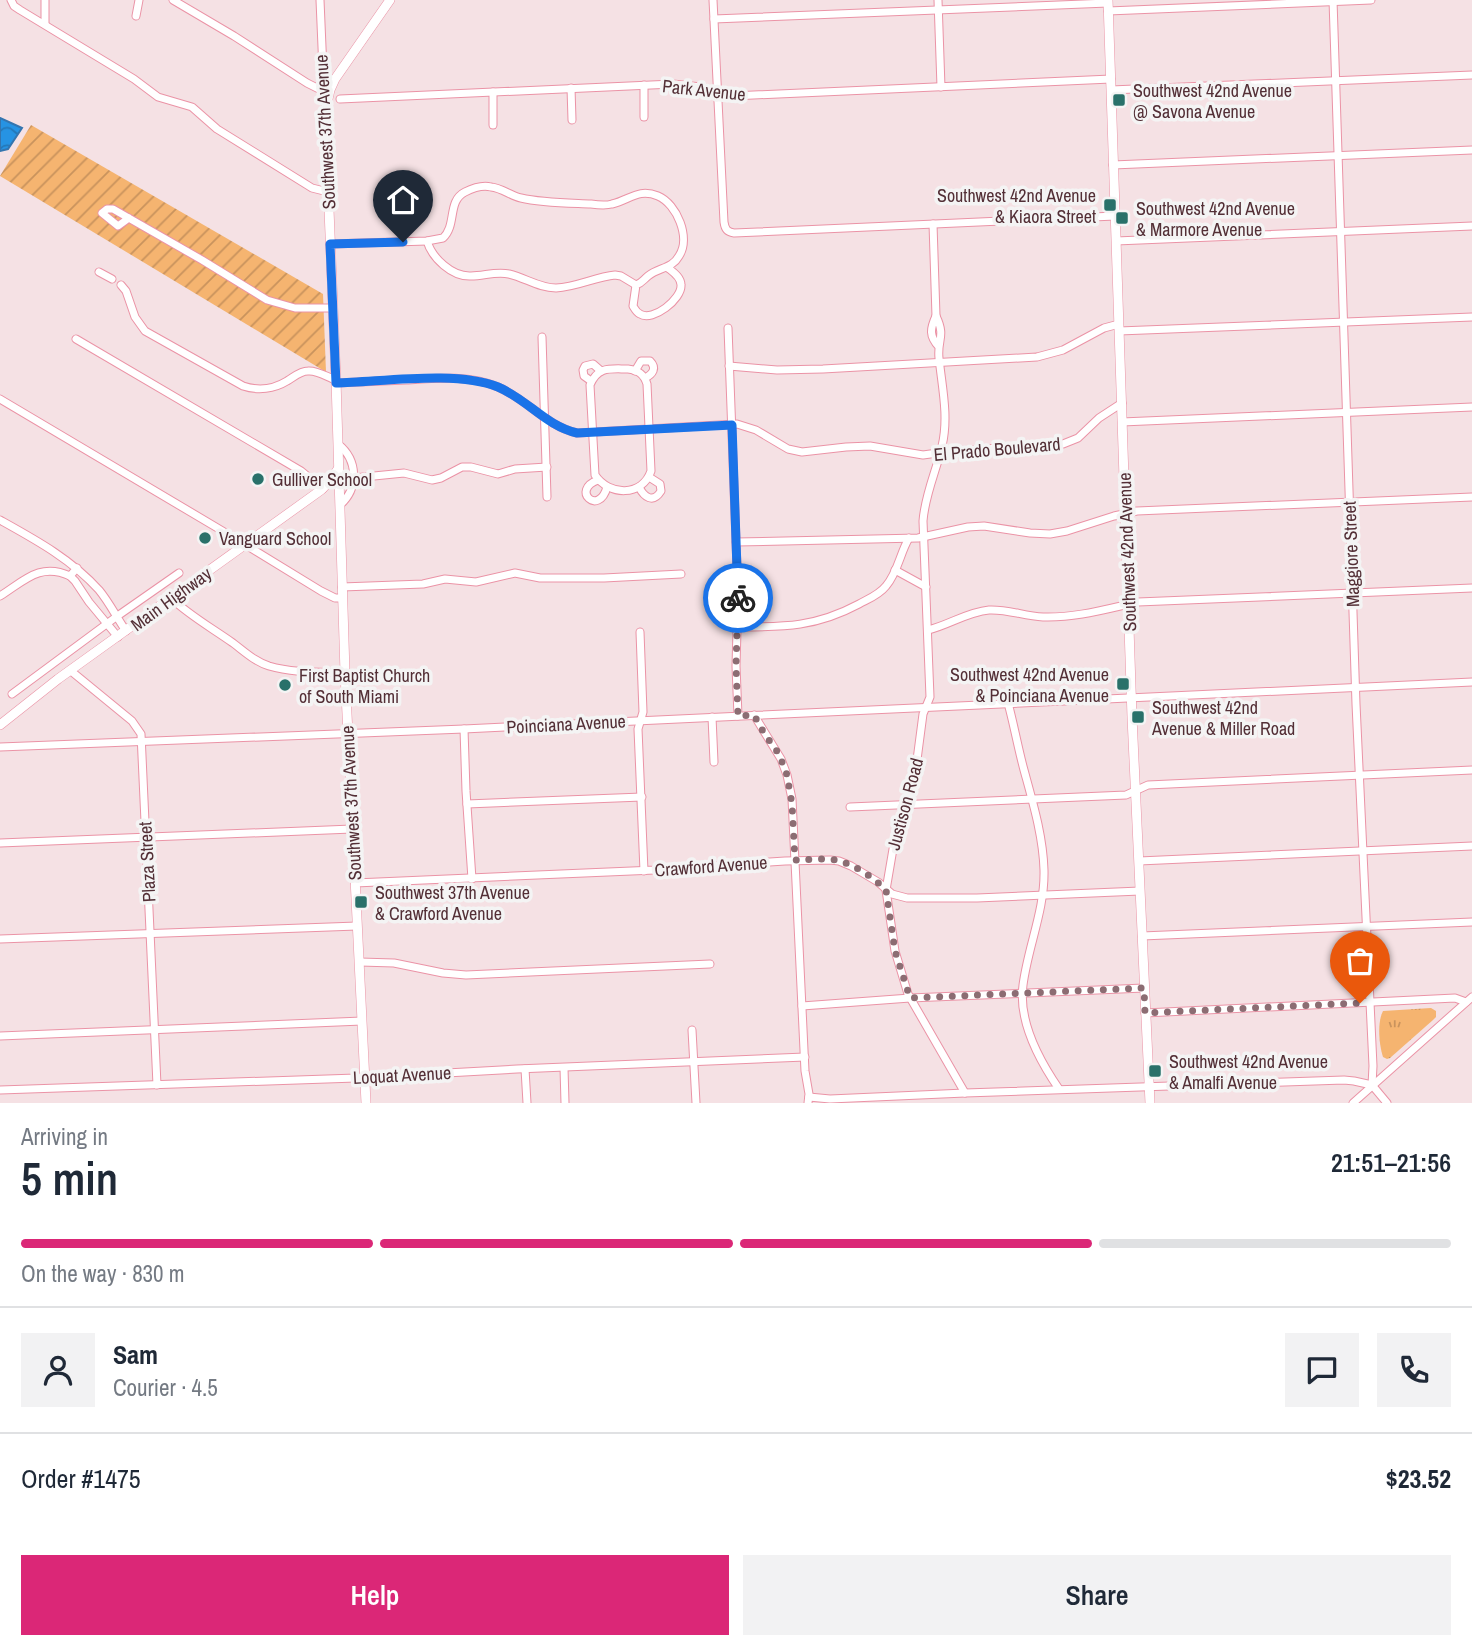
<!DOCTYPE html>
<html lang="en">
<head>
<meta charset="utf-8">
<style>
	:root { --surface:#fff; --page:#f2f2f3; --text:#1f2937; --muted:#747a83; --line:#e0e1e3; --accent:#db2777 }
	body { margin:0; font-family:"Archivo Narrow",sans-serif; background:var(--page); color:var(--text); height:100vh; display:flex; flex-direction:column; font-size:26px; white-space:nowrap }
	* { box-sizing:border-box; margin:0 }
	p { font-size:23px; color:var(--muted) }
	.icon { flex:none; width:38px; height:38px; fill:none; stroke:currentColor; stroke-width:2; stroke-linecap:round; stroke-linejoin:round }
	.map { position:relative; height:1103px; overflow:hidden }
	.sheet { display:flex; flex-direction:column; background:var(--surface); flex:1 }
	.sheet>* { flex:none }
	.pin { position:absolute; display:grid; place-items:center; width:60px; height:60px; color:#fff; margin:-72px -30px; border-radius:50% 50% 50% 0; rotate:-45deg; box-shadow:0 0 7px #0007 }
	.pin .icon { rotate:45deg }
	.courier { position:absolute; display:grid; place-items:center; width:70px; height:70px; margin:-35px; border:5px solid #1a73e8; border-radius:50%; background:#fff; color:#222; box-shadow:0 2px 9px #0007 }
	.headline em { font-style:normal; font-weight:600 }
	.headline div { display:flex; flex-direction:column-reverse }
	.headline { display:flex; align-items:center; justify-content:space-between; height:119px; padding:0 21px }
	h1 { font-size:46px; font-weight:600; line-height:52px }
	.bar { display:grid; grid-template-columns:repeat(4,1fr); gap:10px 7px; align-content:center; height:84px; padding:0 21px }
	.bar i { height:9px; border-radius:5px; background:var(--line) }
	.bar .current { background:var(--accent) }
	.bar p { grid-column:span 4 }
	.line { display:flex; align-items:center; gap:18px; padding:0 21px; border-top:2px solid var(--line) }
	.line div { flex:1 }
	.round { display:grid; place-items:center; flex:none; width:74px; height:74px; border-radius:0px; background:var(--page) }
	.primary-button { display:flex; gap:14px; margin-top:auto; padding:14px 21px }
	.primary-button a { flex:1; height:80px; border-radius:0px; background:var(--accent); color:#fff; font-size:28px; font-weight:600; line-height:80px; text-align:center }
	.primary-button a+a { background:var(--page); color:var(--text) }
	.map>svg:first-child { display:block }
</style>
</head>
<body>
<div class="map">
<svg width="1472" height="1103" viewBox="0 0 1472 1103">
	<defs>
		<pattern id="park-tufts" width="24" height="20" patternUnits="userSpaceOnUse" patternTransform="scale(1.75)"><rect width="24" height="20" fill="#f5b470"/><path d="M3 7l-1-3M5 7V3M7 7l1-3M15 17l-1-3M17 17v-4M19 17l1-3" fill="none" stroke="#c9935d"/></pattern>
		<pattern id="garden-furrows" width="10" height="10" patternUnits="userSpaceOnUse" patternTransform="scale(1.75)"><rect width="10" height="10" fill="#f5b470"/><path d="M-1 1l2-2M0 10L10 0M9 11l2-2" fill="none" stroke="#c9935d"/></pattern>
		<pattern id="water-waves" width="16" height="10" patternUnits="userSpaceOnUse" patternTransform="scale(1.75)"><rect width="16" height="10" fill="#2693e3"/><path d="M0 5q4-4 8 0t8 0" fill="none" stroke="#2378b9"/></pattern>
	</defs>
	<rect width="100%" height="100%" fill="#f5e1e4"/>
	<!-- park -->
	<path fill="url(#park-tufts)" d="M1431,1008L1436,1011V1017L1433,1020L1390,1058L1387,1059L1383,1057C1379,1045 1377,1022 1383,1011Z"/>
	<!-- garden -->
	<polygon fill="url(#garden-furrows)" points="31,125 323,294 326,372 0,176"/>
	<!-- water -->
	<polygon fill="url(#water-waves)" stroke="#3475af" stroke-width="2" points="0,118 22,128 8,149 0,151"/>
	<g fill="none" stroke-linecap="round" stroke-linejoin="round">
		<defs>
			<g id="minor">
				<polyline points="11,0 14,6 20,10 134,79 158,97 192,107 217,129 312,188 328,192"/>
				<polyline points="173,0 234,36 307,83 323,91"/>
				<polyline points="320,0 324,94"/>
				<path d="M713,0L724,222C725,229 727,232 734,233L1115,216"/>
				<polyline points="938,0 941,87"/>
				<polyline points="1333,0 1356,704 1373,1066 1372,1085 1387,1103"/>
				<polyline points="1108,11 1371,0"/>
				<polyline points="136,16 139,0"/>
				<polyline points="714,19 1108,3"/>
				<polyline points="45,24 45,0"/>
				<polyline points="644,85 644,117"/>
				<polyline points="571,88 572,120"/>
				<polyline points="1111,90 1472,75"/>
				<polyline points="493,92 493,125"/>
				<polyline points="340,99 673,84 701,87 733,96 1111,79"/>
				<polyline points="1113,165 1472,150"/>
				<polyline points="129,218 118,226 102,213 107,209 113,209 202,260 267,300 295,308 333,308"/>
				<polyline points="933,224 936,316"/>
				<path d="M427,241C432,258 452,277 471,276C484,276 496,271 509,274C526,278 539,288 556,288C577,287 595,277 615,275L621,276L636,285"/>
				<polyline points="1116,241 1472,226"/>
				<path d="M330,244L427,241L443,238C457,225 447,201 465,192C473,188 483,185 491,187C502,188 511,196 521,198C542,203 569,203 591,204C598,205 605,206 612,204C630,200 638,188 658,196C677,204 691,238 679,256C672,269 659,267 648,276C643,280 642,283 636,285L633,306C635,309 636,312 640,314C653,322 682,299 681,285C681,277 673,272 668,268"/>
				<polyline points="99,272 112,279"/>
				<path d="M121,285L126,291L135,317L145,331L243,386C258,391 274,389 287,381C294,377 300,371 308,371C317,370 327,377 336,380"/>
				<polyline points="728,328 738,594 736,666 738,716"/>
				<polyline points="1119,331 1472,317"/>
				<polyline points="542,337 547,497"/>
				<polyline points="76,339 301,471 323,489"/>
				<path d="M939,347C929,336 930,329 936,316C946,337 937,339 939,358C942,387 949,417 942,446C936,472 925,494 923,521L930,697L923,714L915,775L893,849L886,890L895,951L908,994L965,1093"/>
				<polyline points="729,366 777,370 823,369 1037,357 1063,350 1104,328 1119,324"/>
				<path d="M628,369C638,370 644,374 647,384L651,471C642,497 609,496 595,475L590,385C598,366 610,369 628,369Z"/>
				<path d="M635,371L641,361H650C657,368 653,374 645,378"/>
				<polyline points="591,381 584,376 583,370 585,366 593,364 601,371"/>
				<path d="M336,383C359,382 383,381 406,380C437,378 469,375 498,387C527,399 546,426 577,433L737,424L756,430L788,449L802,452L846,447L870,446L923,455L952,451L1063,444L1078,438L1099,418L1122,403"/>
				<polyline points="0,399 236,539 321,591 335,598 342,598"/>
				<polyline points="1122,422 1472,407"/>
				<path d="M338,444C358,460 359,488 340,505"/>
				<polyline points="354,478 404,473 432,480 441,478 462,467 471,467 498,474 515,469 547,467"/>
				<path d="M598,480C570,490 599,517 607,487"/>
				<path d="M639,487C644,497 653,504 661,491L660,484L649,477"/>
				<path d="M0,520C36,540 71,559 99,590C109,602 117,618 126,631"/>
				<polyline points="736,542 918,538 968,527 984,526 1030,533 1050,534 1067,531 1114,516 1137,511 1472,497"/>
				<polyline points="895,570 926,587"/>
				<polyline points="70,576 75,581 89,602 118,637"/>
				<polyline points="342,587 423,584 445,579 476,582 515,573 540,578 604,578 681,574"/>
				<path d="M0,596C24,581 40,562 70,576L77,568"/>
				<path d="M171,598C190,616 212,628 233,643C245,652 254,661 269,666C293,673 320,672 345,673"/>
				<path d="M738,627C785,627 816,627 859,604C868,599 879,595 886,586C898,572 900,553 909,538"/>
				<path d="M928,630C949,625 967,612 989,610C1007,609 1024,616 1043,617C1076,618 1106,609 1138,602L1472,588"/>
				<polyline points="640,632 643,712 638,729 644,871"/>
				<polyline points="71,671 132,721 141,734 157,1085"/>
				<polyline points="12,694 116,617 179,573"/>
				<path d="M1008,703C1014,725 1018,748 1024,770C1033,803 1043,836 1044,870C1045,910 1028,946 1023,985C1018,1022 1039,1060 1059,1089"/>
				<polyline points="754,715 781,759 787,775 792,799 805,1071 809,1094 808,1103"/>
				<polyline points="712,717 714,762"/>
				<polyline points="464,729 466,791 472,879"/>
				<polyline points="0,747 464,729 1472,682"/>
				<polyline points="467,804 642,797"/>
				<polyline points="850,807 1126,795 1148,785 1472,770"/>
				<polyline points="0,843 352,829"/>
				<polyline points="1139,861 1472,846"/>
				<polyline points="355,883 655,870 785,861 830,860 839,861 851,866 878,882 892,894 907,898 977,898 1140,891"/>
				<polyline points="1142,936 1472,922"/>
				<polyline points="0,939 357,926"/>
				<polyline points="360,962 394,963 443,973 466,975 710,964"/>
				<polyline points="802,1006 910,998 1144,988"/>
				<polyline points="1145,1013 1455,998 1466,1002"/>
				<polyline points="692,1030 696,1103"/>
				<polyline points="0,1036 362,1021"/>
				<polyline points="564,1068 565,1103"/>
				<polyline points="525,1069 527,1103"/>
				<polyline points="0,1090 356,1078 517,1069 805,1057"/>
				<polyline points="809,1097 830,1099 965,1093 1344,1080 1354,1081 1372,1085"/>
				<polyline points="1353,1103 1472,997"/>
			</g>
			<g id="major">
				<polyline points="1108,0 1132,717 1150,1103"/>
				<polyline points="0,725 58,679 321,490 329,482 338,469"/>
				<polyline points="366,1103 345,673 336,380 325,112 330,90 335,79 390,0"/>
			</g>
		</defs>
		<!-- minor casing -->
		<use href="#minor" stroke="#eb93a6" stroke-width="9"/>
		<!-- major casing -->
		<use href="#major" stroke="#eb93a6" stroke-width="10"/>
		<!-- minor -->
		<use href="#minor" stroke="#fff" stroke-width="7"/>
		<!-- major -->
		<use href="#major" stroke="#fff" stroke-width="9"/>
	</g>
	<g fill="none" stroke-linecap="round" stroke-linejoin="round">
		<!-- done -->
		<path stroke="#8c6d73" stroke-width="7" stroke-dasharray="0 12.6" d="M738,598L736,666L738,716L754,715L764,733L779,754L787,775L792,804L795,860C808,860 823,858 836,860C854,864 873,877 886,890L895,951L910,998L1144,988L1145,1013L1360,1003"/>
		<!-- route -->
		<path stroke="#1a73e8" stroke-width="9" d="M403,242L330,244L336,383C382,382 456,370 498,387C527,399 546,426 577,433L732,425L738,598"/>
	</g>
	<!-- markers -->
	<g fill="#29716a" stroke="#f4f4f4" stroke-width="2.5">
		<rect x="1112" y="93" width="14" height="14" rx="3.5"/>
		<rect x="1103" y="198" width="14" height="14" rx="3.5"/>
		<rect x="1115" y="211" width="14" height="14" rx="3.5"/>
		<circle cx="258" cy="479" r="7"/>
		<circle cx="205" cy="538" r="7"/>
		<rect x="1116" y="677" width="14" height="14" rx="3.5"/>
		<circle cx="285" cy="685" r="7"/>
		<rect x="1131" y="710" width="14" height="14" rx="3.5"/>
		<rect x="354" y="895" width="14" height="14" rx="3.5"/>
		<rect x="1148" y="1064" width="14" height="14" rx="3.5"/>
	</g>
	<g text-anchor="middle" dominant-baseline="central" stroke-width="7" stroke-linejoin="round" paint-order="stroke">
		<!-- street labels -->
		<g font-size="18" fill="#532f36" stroke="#f4f4f4">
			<text transform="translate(704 90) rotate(6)">Park Avenue</text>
			<text transform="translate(325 132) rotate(-93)">Southwest 37th Avenue</text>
			<text transform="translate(997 449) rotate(-5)">El Prado Boulevard</text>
			<text transform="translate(1127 552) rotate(-92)">Southwest 42nd Avenue</text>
			<text transform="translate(1351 554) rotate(-92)">Maggiore Street</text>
			<text transform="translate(171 599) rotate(-36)">Main Highway</text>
			<text transform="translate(566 724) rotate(-3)">Poinciana Avenue</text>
			<text transform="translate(351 803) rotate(-93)">Southwest 37th Avenue</text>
			<text transform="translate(905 804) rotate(-75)">Justison Road</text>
			<text transform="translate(147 862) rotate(-93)">Plaza Street</text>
			<text transform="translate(711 866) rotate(-4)">Crawford Avenue</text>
			<text transform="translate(402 1075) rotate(-3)">Loquat Avenue</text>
		</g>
		<!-- poi labels -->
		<g font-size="18" fill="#532f36" stroke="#f4f4f4" text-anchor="start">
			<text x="1133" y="90">Southwest 42nd Avenue<tspan x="1133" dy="21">@ Savona Avenue</tspan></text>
			<text x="1096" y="195" text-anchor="end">Southwest 42nd Avenue<tspan x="1096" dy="21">&amp; Kiaora Street</tspan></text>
			<text x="1136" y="208">Southwest 42nd Avenue<tspan x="1136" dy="21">&amp; Marmore Avenue</tspan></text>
			<text x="272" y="479">Gulliver School</text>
			<text x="219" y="538">Vanguard School</text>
			<text x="1109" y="674" text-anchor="end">Southwest 42nd Avenue<tspan x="1109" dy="21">&amp; Poinciana Avenue</tspan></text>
			<text x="299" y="675">First Baptist Church<tspan x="299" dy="21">of South Miami</tspan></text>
			<text x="1152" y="707">Southwest 42nd<tspan x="1152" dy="21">Avenue &amp; Miller Road</tspan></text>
			<text x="375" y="892">Southwest 37th Avenue<tspan x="375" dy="21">&amp; Crawford Avenue</tspan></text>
			<text x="1169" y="1061">Southwest 42nd Avenue<tspan x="1169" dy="21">&amp; Amalfi Avenue</tspan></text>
		</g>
	</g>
</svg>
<div class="pin" style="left:1360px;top:1003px;background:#ea580c"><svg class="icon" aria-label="bag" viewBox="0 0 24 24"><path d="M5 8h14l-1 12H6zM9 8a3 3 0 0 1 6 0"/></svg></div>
<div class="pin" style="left:403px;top:242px;background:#1f2937"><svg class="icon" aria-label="home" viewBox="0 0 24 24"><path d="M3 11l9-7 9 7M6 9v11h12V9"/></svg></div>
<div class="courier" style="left:738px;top:598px"><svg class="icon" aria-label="bike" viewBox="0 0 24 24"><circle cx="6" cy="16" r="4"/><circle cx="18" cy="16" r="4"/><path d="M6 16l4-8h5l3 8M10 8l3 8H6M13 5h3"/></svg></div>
</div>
<section class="sheet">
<div class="headline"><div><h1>5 min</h1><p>Arriving in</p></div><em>21:51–21:56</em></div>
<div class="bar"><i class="current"></i><i class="current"></i><i class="current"></i><i></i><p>On the way · 830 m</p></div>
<div class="line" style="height:126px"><a class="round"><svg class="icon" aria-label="person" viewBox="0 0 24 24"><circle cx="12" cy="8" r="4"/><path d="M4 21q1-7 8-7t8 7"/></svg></a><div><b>Sam</b><p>Courier · 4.5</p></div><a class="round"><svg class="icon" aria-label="chat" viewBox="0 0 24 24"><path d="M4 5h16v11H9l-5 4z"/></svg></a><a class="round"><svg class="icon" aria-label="phone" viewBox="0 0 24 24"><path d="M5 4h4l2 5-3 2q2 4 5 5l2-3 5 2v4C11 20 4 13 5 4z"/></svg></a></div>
<div class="line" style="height:91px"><div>Order #1475</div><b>$23.52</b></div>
<div class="primary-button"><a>Help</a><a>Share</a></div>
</section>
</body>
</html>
